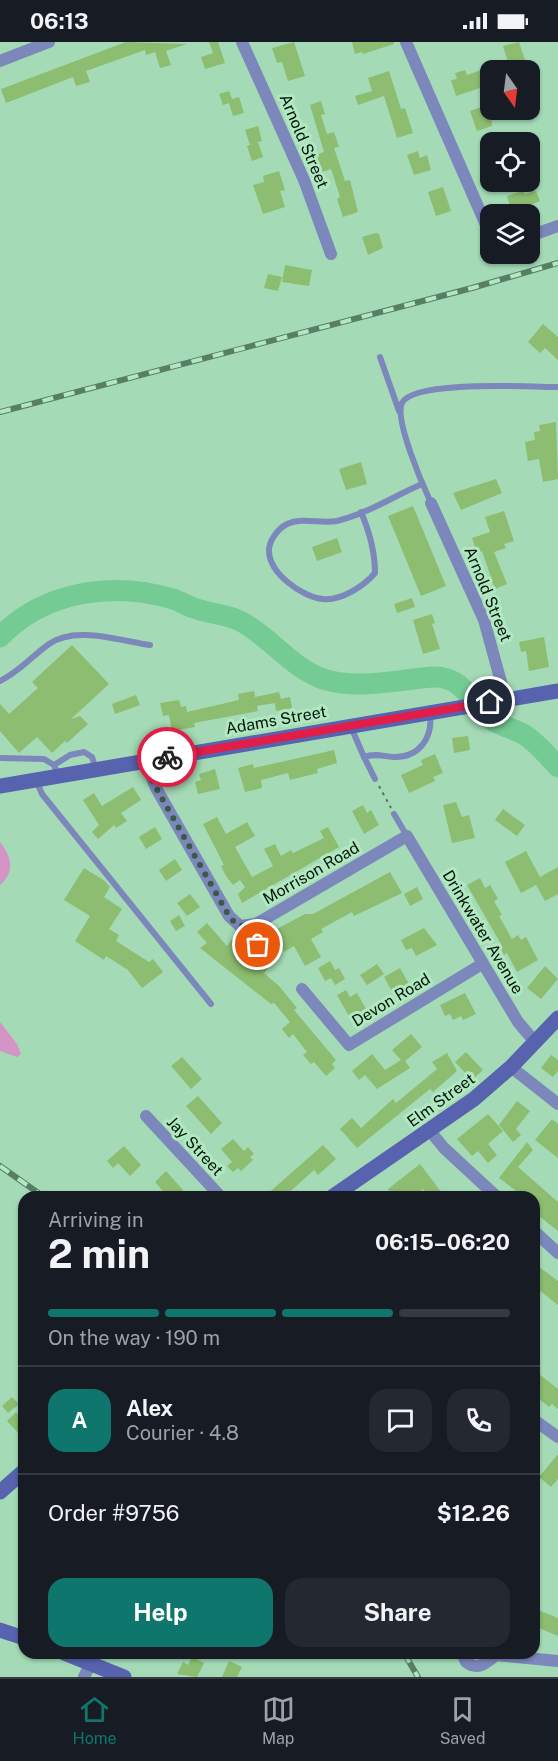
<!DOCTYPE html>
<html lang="en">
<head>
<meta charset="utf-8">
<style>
	:root { --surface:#171b24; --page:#242831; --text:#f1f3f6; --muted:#9ea1a6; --line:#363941; --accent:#0f766e }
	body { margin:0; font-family:"Public Sans",sans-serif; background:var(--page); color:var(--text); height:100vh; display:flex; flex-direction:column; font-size:22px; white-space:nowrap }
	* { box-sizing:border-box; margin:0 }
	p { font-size:20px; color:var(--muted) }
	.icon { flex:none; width:33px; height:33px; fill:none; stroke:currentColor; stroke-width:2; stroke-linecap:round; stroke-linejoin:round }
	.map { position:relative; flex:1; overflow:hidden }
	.sheet { position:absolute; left:18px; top:1149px; width:522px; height:468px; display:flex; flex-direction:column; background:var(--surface); border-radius:18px; box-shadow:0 2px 4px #0004 }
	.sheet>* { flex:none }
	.needle { width:39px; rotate:166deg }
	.fabs { position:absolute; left:480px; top:18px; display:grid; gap:12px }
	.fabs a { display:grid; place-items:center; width:60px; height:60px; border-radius:12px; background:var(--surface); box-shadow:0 2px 4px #0004; font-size:30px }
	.pin { position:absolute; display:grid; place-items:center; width:51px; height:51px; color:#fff; margin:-26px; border:3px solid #fff; border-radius:50%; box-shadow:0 2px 6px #0007 }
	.courier { position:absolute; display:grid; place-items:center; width:60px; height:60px; margin:-30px; border:4px solid #e11d48; border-radius:50%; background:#fff; color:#222; box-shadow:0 2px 8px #0007 }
	.head em { font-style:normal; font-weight:700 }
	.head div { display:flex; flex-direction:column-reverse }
	.head { display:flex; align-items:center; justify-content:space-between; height:102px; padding:0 30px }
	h1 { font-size:39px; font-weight:700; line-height:45px }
	.bar { display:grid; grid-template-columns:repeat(4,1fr); gap:9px 6px; align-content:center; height:72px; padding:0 30px }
	.bar i { height:8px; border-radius:4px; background:var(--line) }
	.bar .active { background:var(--accent) }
	.bar p { grid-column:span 4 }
	.line { display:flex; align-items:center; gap:15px; padding:0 30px; border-top:2px solid var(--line) }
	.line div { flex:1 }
	.round { display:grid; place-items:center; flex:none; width:63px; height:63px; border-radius:18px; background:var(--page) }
	.cta { display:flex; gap:12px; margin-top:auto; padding:12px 30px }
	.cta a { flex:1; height:69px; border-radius:18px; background:var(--accent); color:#fff; font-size:24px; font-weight:700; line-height:69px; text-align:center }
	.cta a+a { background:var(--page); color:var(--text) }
	.status { display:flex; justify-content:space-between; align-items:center; height:42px; padding:0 30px; background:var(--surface); direction:ltr }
	.status svg { height:16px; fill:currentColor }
	.dock { display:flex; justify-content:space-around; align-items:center; height:84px; border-top:2px solid var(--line); background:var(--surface); font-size:16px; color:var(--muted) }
	.dock a { display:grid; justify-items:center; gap:3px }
	.dock .active { color:var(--accent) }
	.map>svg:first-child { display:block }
</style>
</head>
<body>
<div class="status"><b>06:13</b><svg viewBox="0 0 49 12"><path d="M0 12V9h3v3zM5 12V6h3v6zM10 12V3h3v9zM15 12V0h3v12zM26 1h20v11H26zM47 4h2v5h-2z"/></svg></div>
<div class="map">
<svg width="558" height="1635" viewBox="0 0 558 1635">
	<rect width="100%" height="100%" fill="#a4dbb6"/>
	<!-- green -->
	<g fill="#d494c6">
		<path d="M0,800C12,815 15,830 0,843Z"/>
		<polygon points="0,980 17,1002 21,1012 17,1015 0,1009"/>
	</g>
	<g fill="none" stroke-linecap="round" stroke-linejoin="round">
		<!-- river -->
		<path stroke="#74cb93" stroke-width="21" d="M0,595C44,549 113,539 173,557C180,559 187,564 194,566C209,572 228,572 242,580C271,596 292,626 323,637C358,648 396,638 432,635C463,633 472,662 492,678C502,685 515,687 525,693C537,701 548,714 558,725"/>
	</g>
	<!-- building -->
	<g fill="#8cbd70">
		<polygon points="126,0 187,2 166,9 171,23 160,26 155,10 146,13 145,8 86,29 90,40 76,44 73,35 6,61 1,47"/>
		<polygon points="209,0 218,0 225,21 205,27 201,15 213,11"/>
		<polygon points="294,0 305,34 288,39 282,20 277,21 272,6"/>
		<polygon points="352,0 394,0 394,2 363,12 362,10 355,12"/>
		<polygon points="519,0 525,18 509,23 503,4"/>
		<polygon points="465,28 467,33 481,28 486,44 456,54 451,38 457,37 455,31"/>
		<polygon points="389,29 401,67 405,66 413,91 397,96 384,54 358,63 355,54 372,49 368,36"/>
		<polygon points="229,49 232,57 239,55 244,71 233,74 229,61 223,63 219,52"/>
		<polygon points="321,59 325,72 321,73 327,92 334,90 339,105 334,106 345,139 350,138 358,170 343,175 337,157 340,155 331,127 322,130 316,113 324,110 310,63"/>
		<polygon points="490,62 492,84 477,89 470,69"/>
		<polygon points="258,84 262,99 250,103 245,88"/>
		<polygon points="258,100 263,115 252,119 247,104"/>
		<polygon points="418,109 420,116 427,113 431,128 414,133 407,113"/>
		<polygon points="279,129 285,148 280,149 285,165 263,172 253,143 264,140 263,134"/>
		<polygon points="443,145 451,169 436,174 428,150"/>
		<polygon points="523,149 525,152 536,149 540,159 512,171 507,154"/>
		<polygon points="376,191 379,192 383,206 368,213 362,195"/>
		<polygon points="285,223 312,228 309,244 282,240"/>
		<polygon points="268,232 282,235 278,249 264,246"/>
		<polygon points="543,282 558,295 558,318 545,306 540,311 528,300"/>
		<polygon points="556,380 558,437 543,440 539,417 528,419 525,400 535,398 534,390 540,389 539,383"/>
		<polygon points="361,420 367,442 346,448 339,427"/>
		<polygon points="496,437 502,451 461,468 453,451"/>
		<polygon points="413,464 446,544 421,554 388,474"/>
		<polygon points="504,469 514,499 504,502 506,506 494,510 507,542 495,547 482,509 477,511 472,496 490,490 485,475"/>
		<polygon points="337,496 342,510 317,519 312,505"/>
		<polygon points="412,556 415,565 397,571 394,562"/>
		<polygon points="432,572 435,581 432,582 440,607 423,612 413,578"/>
		<polygon points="544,595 549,625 529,629 526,609 521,610 519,600"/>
		<polygon points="72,603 109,642 71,677 80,674 88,682 67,701 65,699 52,711 37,695 19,711 0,689 0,662 9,672 38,646 32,640"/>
		<polygon points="254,649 255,655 279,650 281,657 290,655 292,666 276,669 275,661 257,664 258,669 194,681 195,685 172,689 169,673 163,674 160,661 179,658 181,665 186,664 187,670 239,658 238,652"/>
		<polygon points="136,653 140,663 115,672 112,662"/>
		<polygon points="468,694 470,708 454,711 452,696"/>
		<polygon points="334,708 337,721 317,727 318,731 290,738 288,731 261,738 262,746 245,750 238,726 253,722 254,726"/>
		<polygon points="435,712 443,731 433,735 435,739 409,751 401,733 423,723 421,718"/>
		<polygon points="215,727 220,747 198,752 195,740 201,738 199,732"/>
		<polygon points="133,745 141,758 121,771 127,779 116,786 114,783 98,797 92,790 99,783 83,758 94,751 102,764"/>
		<polygon points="456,760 462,775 469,773 475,796 452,801 443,763"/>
		<polygon points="363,763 367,771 371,768 379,783 364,792 352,769"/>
		<polygon points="503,767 525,783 517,794 495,778"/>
		<polygon points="217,775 226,792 247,780 255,794 235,805 252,835 273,824 264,807 275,802 281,814 291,808 293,811 324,796 320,789 328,785 339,805 242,861 238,852 245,845 240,838 233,843 226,834 221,824 224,823 203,782"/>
		<polygon points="155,785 162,797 146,807 139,795"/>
		<polygon points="526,809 540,835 558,825 558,852 545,859 536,843 521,851 505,820"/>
		<polygon points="175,817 182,828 166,839 159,828"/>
		<polygon points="84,826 105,839 110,845 104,855 122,867 109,887 119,893 116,899 149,920 153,917 163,930 142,946 128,928 106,914 104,918 75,899 90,874 64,858"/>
		<polygon points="390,830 402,851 354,874 352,870 321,887 323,890 311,897 321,915 305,924 294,904 284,910 273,889 305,872 313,872"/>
		<polygon points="480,836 485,846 490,843 498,857 494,859 502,873 499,874 512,897 518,893 521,898 526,895 538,918 517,930 507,911 504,913 499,904 501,902 467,843"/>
		<polygon points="417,845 423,857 410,864 404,852"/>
		<polygon points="190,852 200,865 187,874 177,861"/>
		<polygon points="179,873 185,884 176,889 170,879"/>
		<polygon points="207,881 227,904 232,897 268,926 264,931 279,944 297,966 294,968 336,1018 332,1022 335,1026 326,1034 314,1020 311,1022 303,1013 307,1010 293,992 289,996 282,987 290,980 274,961 271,962 200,906 207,901 197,890"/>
		<polygon points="424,886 437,903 416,914 412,906 406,908 401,898"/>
		<polygon points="330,919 335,928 339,926 345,937 335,943 331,936 325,939 318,926"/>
		<polygon points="377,922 384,932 367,943 360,933"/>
		<polygon points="545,924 558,937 541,957 527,946"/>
		<polygon points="400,926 409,942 393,951 384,935"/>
		<polygon points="346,948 350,955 357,951 366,967 350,976 337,953"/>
		<polygon points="465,951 476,972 463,978 461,974 453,978 450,972 445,974 440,963"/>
		<polygon points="411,992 422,1005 405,1019 410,1026 377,1047 365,1033 359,1038 352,1029 372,1012 385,1028 401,1018 392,1008"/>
		<polygon points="466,1010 483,1028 472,1038 455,1020"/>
		<polygon points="447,1011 457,1029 433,1050 430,1047 357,1106 340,1087 352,1076 361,1086 393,1057 396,1061 437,1027 432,1020"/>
		<polygon points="551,1013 558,1018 558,1029 553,1035 541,1026"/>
		<polygon points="182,1015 202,1037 191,1047 171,1024"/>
		<polygon points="198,1054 222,1081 211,1092 186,1064"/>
		<polygon points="517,1059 530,1069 516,1087 521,1093 513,1100 499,1083"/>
		<polygon points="488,1072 503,1089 488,1102 497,1113 488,1121 478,1109 472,1114 457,1097"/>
		<polygon points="552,1077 558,1082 558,1116 535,1098"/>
		<polygon points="233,1097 244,1109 248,1105 254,1112 250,1115 253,1118 241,1129 238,1126 233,1130 227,1124 232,1120 221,1107"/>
		<polygon points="527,1100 533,1108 518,1125 558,1160 558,1189 534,1170 534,1155 524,1155 499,1136"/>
		<polygon points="323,1103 336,1117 318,1133 314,1128 284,1155 264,1155"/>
		<polygon points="124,1104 141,1123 130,1134 118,1121 113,1126 107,1119"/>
		<polygon points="420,1122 445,1155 430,1155 423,1147 412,1155 394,1155 388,1147"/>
		<polygon points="166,1129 183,1148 175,1155 168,1155 155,1140"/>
		<polygon points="534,1221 558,1239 558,1263 534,1244"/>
		<polygon points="534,1328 558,1347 558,1367 552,1362 549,1365 534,1353"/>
		<polygon points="12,1355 19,1362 8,1371 2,1364"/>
		<polygon points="16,1370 24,1379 24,1397 7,1379"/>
		<polygon points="558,1412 558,1437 551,1445 539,1435"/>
		<polygon points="538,1568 558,1576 558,1594 534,1584"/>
		<polygon points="192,1615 204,1621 197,1635 177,1632 183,1620 188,1623"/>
		<polygon points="229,1619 242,1625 237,1635 222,1635"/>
	</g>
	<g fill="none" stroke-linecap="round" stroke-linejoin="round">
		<!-- path -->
		<polyline stroke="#53785f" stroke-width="2" stroke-dasharray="3 4.5" stroke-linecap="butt" points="379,744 391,766"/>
		<!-- lane -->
		<g stroke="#7c87bb" stroke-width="6">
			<polyline points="380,315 399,369"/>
			<path d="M431,461C423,444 394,377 402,361C413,338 532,345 558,345"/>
			<path d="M361,470C370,491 375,509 375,531C364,544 341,559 323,557C302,555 268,531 269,507C270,497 279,486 287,482C303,475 320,482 337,479C367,472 394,454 422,442"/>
			<path d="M0,639C19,630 32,614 49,602C75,583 121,599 150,603"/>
			<polyline points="351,685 364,715"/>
			<polyline points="0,716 44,717 54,723 58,733"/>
			<polyline points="54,723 70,713 84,710 92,715 96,727"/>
			<path d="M375,737L364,715C374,711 383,714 393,715C420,716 433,695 430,671"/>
			<polyline points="36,738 42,752 211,962"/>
			<polyline points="394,772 407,794"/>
			<polyline points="245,885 270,921"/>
		</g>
		<!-- street -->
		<g stroke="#7c87bb" stroke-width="12">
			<polyline points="242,0 304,138 331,212"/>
			<polyline points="406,0 490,192"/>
			<polyline points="0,19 49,0"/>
			<polyline points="530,194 558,184"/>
			<polyline points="431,461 484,578 506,658"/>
			<polyline points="145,719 156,746 229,874 240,884 256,882 407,794 518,980 535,1000"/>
			<polyline points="302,947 349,1003 482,922"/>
			<polyline points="511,1025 558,1062"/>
			<polyline points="146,1074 221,1155"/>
			<polyline points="430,1089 444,1106 497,1155"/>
			<polyline points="534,1189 558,1211"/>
			<polyline points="534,1378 558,1395"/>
			<path d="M462,1611L466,1620C478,1629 486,1621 496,1613"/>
			<polyline points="496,1613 558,1619"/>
			<polyline points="84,1635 91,1621"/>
		</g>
		<!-- secondary -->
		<g stroke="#5763af" stroke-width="15">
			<polyline points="0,744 558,649"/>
			<polyline points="332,1155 474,1057 511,1025 558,976"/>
			<polyline points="0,1450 24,1429"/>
			<polyline points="0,1588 24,1596"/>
			<polyline points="64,1611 124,1635"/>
		</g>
		<defs>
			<g id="rail">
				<polyline points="0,370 472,246 558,221"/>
				<polyline points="0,1124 44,1155"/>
				<polyline points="404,1611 418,1635"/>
			</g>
		</defs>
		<!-- rail casing -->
		<use href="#rail" stroke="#587e65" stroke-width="6"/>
		<!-- rail -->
		<use href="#rail" stroke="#b1e8c2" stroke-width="4" stroke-dasharray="11" stroke-linecap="butt"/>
	</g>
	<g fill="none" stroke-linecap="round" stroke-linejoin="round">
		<!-- done -->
		<polyline stroke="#3b5a46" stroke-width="6" stroke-dasharray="0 10.8" points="167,715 145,719 151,737 229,874 236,882 246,885 258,903"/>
		<!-- route -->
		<polyline stroke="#e11d48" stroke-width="8" points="167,715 490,660"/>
	</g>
	<g text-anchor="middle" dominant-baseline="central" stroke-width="6" stroke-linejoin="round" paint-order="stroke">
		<!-- street labels -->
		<g font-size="16" fill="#021509" stroke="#b1e8c2">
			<text transform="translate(304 99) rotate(67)">Arnold Street</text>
			<text transform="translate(488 552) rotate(68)">Arnold Street</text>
			<text transform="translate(276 678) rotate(-10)">Adams Street</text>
			<text transform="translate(311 831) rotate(-30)">Morrison Road</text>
			<text transform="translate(483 890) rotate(59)">Drinkwater Avenue</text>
			<text transform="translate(391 958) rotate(-31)">Devon Road</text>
			<text transform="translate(441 1058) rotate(-36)">Elm Street</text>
			<text transform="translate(195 1104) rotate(47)">Jay Street</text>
		</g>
	</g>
</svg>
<div class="fabs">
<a><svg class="needle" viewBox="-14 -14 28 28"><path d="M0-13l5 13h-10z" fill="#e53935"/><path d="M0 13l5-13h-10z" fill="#9ea1a6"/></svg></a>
<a><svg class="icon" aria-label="locate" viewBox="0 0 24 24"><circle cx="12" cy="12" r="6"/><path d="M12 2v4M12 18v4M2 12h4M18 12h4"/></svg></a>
<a><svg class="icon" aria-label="layers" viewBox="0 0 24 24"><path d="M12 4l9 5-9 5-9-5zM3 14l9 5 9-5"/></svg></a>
</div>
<div class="pin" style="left:258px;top:903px;background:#ea580c"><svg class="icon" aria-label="bag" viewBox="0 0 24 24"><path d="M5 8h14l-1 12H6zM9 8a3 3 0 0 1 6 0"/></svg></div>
<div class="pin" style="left:490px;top:660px;background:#1f2937"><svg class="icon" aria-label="home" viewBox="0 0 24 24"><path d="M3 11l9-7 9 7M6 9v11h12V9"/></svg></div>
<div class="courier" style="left:167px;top:715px"><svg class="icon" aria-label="bike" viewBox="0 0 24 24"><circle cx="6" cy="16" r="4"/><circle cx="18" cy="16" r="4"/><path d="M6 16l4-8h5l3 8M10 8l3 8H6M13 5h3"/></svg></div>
<section class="sheet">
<div class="head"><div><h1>2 min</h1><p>Arriving in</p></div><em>06:15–06:20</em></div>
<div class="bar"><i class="active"></i><i class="active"></i><i class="active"></i><i></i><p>On the way · 190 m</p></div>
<div class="line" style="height:108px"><b class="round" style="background:var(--accent);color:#fff">A</b><div><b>Alex</b><p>Courier · 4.8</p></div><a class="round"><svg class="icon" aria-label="chat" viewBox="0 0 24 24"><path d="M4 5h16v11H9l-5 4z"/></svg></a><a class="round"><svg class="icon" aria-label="phone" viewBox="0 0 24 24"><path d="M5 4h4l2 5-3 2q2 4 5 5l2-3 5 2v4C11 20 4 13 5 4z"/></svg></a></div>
<div class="line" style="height:78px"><div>Order #9756</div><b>$12.26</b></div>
<div class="cta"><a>Help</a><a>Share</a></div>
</section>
</div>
<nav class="dock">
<a class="active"><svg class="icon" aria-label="home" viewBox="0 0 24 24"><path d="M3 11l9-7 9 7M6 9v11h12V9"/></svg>Home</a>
<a><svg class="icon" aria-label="map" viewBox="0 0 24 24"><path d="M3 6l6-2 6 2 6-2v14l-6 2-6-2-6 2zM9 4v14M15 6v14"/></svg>Map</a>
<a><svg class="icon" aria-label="saved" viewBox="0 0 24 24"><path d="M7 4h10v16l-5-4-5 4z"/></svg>Saved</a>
</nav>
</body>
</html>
